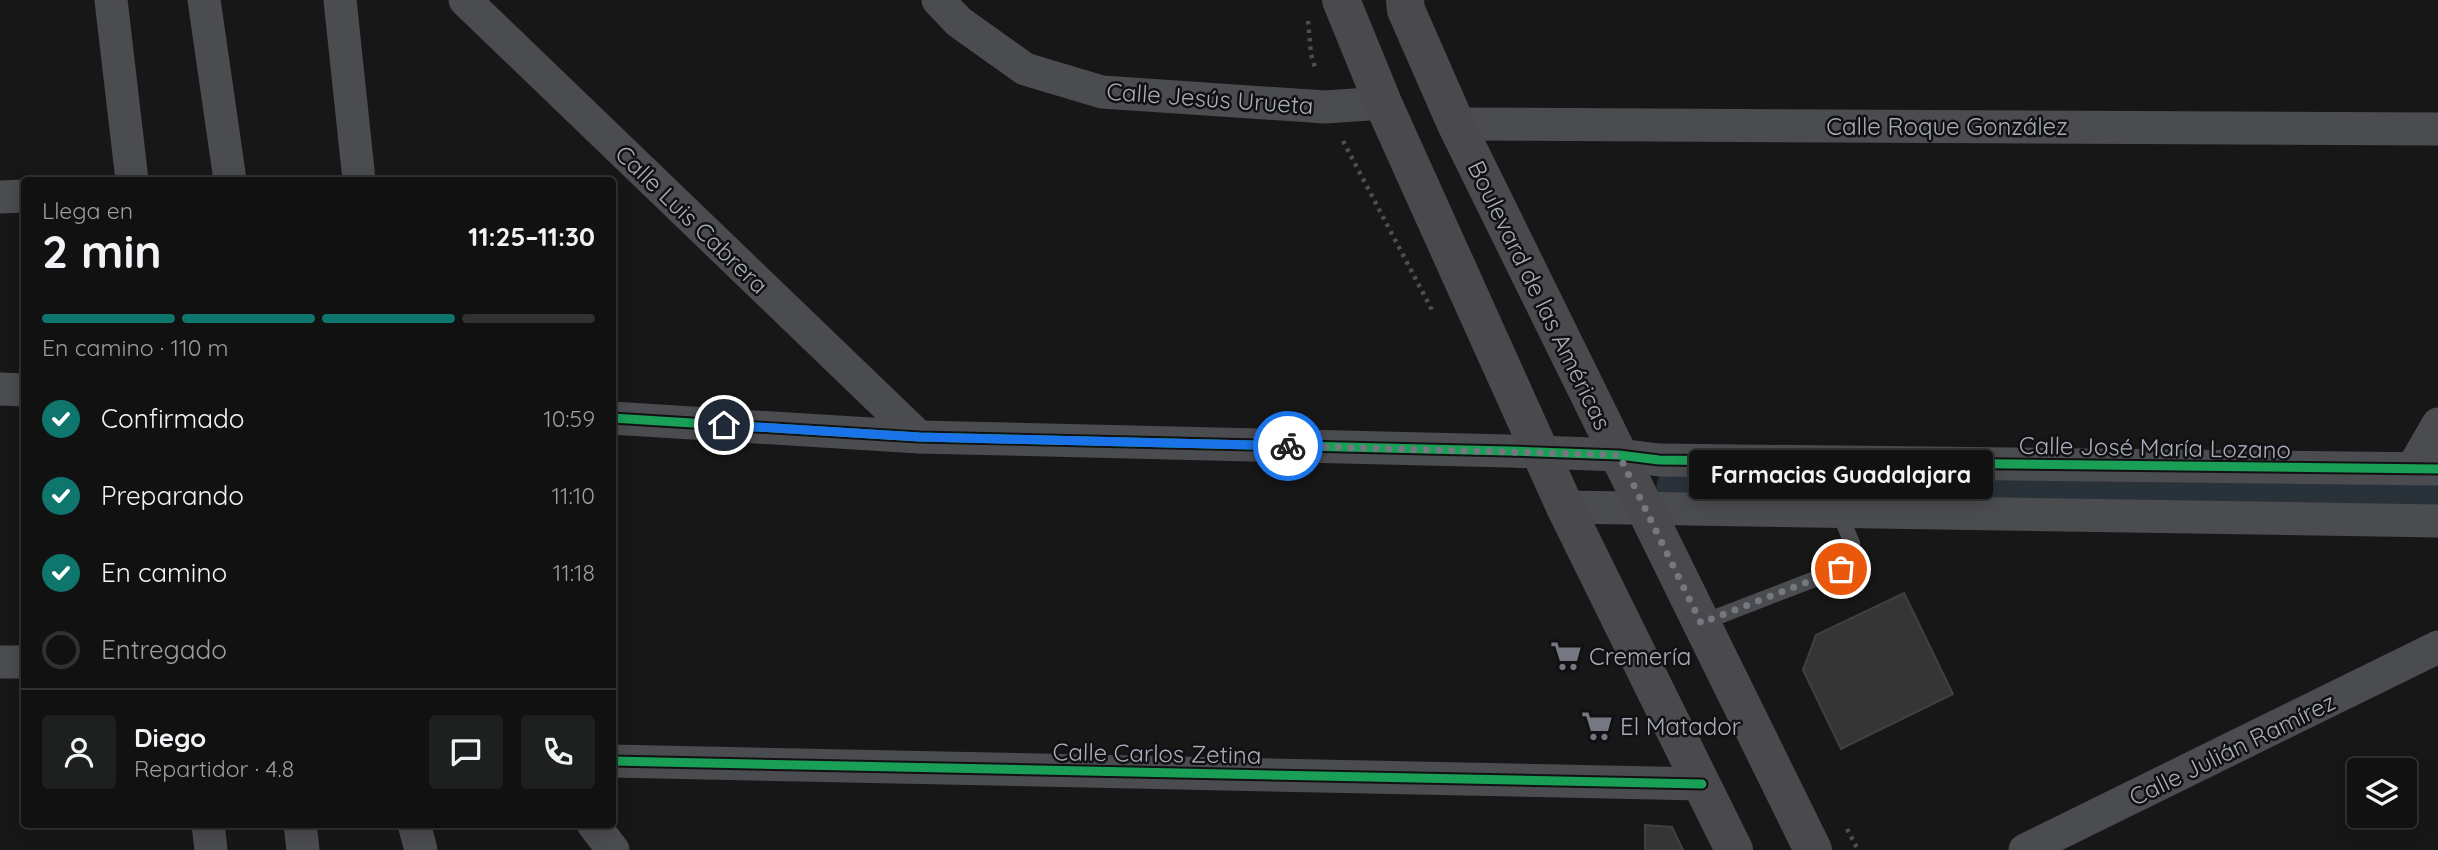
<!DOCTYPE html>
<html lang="es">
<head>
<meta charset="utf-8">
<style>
	:root { --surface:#111; --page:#1e1f1f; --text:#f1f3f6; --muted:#9c9d9f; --line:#303131; --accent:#0f766e }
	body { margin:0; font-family:Quicksand,sans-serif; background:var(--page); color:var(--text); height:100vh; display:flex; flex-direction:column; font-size:26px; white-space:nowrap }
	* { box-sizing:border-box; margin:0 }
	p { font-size:23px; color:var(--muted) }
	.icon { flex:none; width:38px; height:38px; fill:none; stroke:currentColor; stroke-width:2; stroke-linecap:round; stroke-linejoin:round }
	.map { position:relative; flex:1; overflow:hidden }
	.details { position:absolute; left:21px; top:177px; width:595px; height:651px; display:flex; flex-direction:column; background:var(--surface); border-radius:7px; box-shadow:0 4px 18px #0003,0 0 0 2px var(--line) }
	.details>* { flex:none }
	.buttons { position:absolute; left:2347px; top:758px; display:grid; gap:14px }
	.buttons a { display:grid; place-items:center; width:70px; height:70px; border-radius:7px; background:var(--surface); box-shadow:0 4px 18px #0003,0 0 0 2px var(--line); font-size:35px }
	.pin { position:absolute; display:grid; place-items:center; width:60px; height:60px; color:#fff; margin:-30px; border:4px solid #fff; border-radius:50%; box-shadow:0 2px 7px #0007 }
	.courier { position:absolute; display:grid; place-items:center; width:70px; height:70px; margin:-35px; border:5px solid #1a73e8; border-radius:50%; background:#fff; color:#222; box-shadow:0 2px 9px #0007 }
	.bubble { position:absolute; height:49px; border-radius:7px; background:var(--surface); box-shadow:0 4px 18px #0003,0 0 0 2px var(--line); font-size:23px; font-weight:800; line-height:49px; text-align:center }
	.headline em { font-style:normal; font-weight:800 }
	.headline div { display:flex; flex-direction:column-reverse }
	.headline { display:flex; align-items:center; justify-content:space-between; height:119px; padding:0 21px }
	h1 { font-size:46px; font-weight:800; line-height:52px }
	.bar { display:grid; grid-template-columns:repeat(4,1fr); gap:10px 7px; align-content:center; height:84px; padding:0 21px }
	.bar i { height:9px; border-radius:5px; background:var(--line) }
	.bar .active { background:var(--accent) }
	.bar p { grid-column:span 4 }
	.line { display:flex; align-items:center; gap:18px; padding:0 21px; border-top:2px solid var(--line) }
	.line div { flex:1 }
	.round { display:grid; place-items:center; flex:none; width:74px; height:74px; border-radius:7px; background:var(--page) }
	ol { padding:0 21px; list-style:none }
	li { display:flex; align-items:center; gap:21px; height:77px }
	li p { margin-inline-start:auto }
	li .icon { padding:7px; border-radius:50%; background:var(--accent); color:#fff; stroke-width:4 }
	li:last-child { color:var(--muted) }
	li i { width:38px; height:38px; border:4px solid var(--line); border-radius:50% }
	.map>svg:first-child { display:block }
</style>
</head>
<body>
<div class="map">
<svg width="2438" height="850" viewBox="0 0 2438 850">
	<rect width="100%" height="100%" fill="#171717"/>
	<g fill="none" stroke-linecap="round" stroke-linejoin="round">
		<!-- canal -->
		<polyline stroke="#2a3239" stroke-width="37" points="1675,486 2438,493"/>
	</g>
	<!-- building -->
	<g fill="#353536" stroke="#3f4043" stroke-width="2">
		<polygon points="1904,593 1953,694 1841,749 1803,670 1816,635"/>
		<polygon points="1645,825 1672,827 1683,850 1645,850"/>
	</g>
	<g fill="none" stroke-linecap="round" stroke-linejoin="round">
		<!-- path -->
		<g stroke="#4d4e52" stroke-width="4.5" stroke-dasharray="3.5 5" stroke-linecap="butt">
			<polyline points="1308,21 1311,54 1316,71"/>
			<polyline points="1343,141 1432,310"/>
			<polyline points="1847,829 1858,850"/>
		</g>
		<!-- lane -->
		<polyline stroke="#4b4c50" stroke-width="16" points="1701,623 1841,569 1852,559 1852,543 1839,512"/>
		<!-- street -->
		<g stroke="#4b4c50" stroke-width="33">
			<polyline points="111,0 132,180"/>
			<polyline points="204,0 230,180"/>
			<polyline points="340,0 359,180"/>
			<polyline points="465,0 919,437"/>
			<polyline points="938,0 959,22 1025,69 1102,92 1325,107 1383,103"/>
			<polyline points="1456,124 2438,129"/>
			<polyline points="0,197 24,196"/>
			<polyline points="0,389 24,390"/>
			<polyline points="612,418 919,437 1509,451 1619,455 1659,460 2438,469"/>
			<polyline points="2412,469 2438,424"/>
			<polyline points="1565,507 2438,521"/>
			<polyline points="0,662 24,662"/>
			<polyline points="612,761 1702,784"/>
			<polyline points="208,824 211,850"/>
			<polyline points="300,824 303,850"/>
			<polyline points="414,824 421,850"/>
			<polyline points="593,824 613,850"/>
			<polyline points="2025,850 2438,647"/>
		</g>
		<!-- secondary -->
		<g stroke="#4a4a4e" stroke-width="38">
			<polyline points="1341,0 1383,103 1565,507 1734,850"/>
			<polyline points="1405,0 1406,10 1456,124 1813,850"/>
		</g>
		<defs>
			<g id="cycleway">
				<polyline points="612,418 919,437 1509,451 1619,455 1659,460 2438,469"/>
				<polyline points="612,761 1702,784"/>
			</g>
		</defs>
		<!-- cycleway casing -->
		<use href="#cycleway" stroke="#111113" stroke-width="13"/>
		<!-- cycleway -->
		<use href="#cycleway" stroke="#1a9f57" stroke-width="9"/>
	</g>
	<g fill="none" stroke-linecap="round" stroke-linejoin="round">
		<!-- done -->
		<polyline stroke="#757880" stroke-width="7" stroke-dasharray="0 12.6" points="1288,446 1619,455 1701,623 1841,569"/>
		<!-- route -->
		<polyline stroke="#1a73e8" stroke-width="9" points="724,425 919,437 1288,446"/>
	</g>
	<!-- icons -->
	<defs>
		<symbol id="supermarket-bare" viewBox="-9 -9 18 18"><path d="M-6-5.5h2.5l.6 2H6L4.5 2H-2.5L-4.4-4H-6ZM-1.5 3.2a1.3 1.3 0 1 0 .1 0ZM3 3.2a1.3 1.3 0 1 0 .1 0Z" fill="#757880" stroke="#111113" stroke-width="2.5" paint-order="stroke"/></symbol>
	</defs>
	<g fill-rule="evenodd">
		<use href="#supermarket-bare" x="1544" y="634" width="44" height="44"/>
		<use href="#supermarket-bare" x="1575" y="704" width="44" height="44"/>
	</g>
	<g text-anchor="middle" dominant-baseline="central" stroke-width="5" stroke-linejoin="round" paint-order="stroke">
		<!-- street labels -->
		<g font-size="24" fill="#a8adb8" stroke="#111113">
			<text transform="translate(1210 98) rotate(4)">Calle Jesús Urueta</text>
			<text x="1947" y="126">Calle Roque González</text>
			<text transform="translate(692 219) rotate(44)">Calle Luis Cabrera</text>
			<text transform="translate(1540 295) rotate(64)">Boulevard de las Américas</text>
			<text transform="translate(2155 447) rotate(1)">Calle José María Lozano</text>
			<text transform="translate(2232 749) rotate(-26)">Calle Julián Ramírez</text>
			<text transform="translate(1157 753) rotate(1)">Calle Carlos Zetina</text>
		</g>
		<!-- poi labels -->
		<g font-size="24" fill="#a8adb8" stroke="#111113" text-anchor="start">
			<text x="1589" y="656">Cremería</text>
			<text x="1620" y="726">El Matador</text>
		</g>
	</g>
</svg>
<div class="buttons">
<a><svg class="icon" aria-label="layers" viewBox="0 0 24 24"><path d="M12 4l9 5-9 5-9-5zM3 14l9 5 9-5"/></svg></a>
</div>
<div class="pin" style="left:1841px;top:569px;background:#ea580c"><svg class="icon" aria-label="bag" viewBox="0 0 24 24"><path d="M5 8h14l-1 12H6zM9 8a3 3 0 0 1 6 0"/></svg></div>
<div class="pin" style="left:724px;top:425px;background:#1f2937"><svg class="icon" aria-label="home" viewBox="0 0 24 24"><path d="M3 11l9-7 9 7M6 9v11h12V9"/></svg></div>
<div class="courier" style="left:1288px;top:446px"><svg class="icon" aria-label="bike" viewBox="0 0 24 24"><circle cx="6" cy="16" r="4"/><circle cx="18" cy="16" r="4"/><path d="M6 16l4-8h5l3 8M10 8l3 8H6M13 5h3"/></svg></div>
<div class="bubble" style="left:1689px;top:450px;width:304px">Farmacias Guadalajara</div>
<section class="details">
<div class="headline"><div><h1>2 min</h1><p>Llega en</p></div><em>11:25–11:30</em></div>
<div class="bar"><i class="active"></i><i class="active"></i><i class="active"></i><i></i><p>En camino · 110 m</p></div>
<ol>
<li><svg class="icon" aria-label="check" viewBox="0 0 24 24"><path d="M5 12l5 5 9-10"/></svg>Confirmado<p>10:59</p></li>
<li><svg class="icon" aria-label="check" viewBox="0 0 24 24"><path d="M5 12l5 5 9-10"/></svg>Preparando<p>11:10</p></li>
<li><svg class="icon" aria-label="check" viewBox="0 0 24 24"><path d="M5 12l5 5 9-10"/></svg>En camino<p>11:18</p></li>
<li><i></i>Entregado</li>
</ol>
<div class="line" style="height:126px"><a class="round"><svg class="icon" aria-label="person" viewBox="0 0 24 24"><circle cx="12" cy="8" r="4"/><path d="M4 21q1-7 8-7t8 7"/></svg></a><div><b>Diego</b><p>Repartidor · 4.8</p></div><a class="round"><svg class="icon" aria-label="chat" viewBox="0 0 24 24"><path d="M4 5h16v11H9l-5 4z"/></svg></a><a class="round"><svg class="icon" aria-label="phone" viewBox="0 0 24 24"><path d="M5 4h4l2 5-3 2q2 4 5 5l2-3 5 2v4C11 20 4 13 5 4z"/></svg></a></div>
</section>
</div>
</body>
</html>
